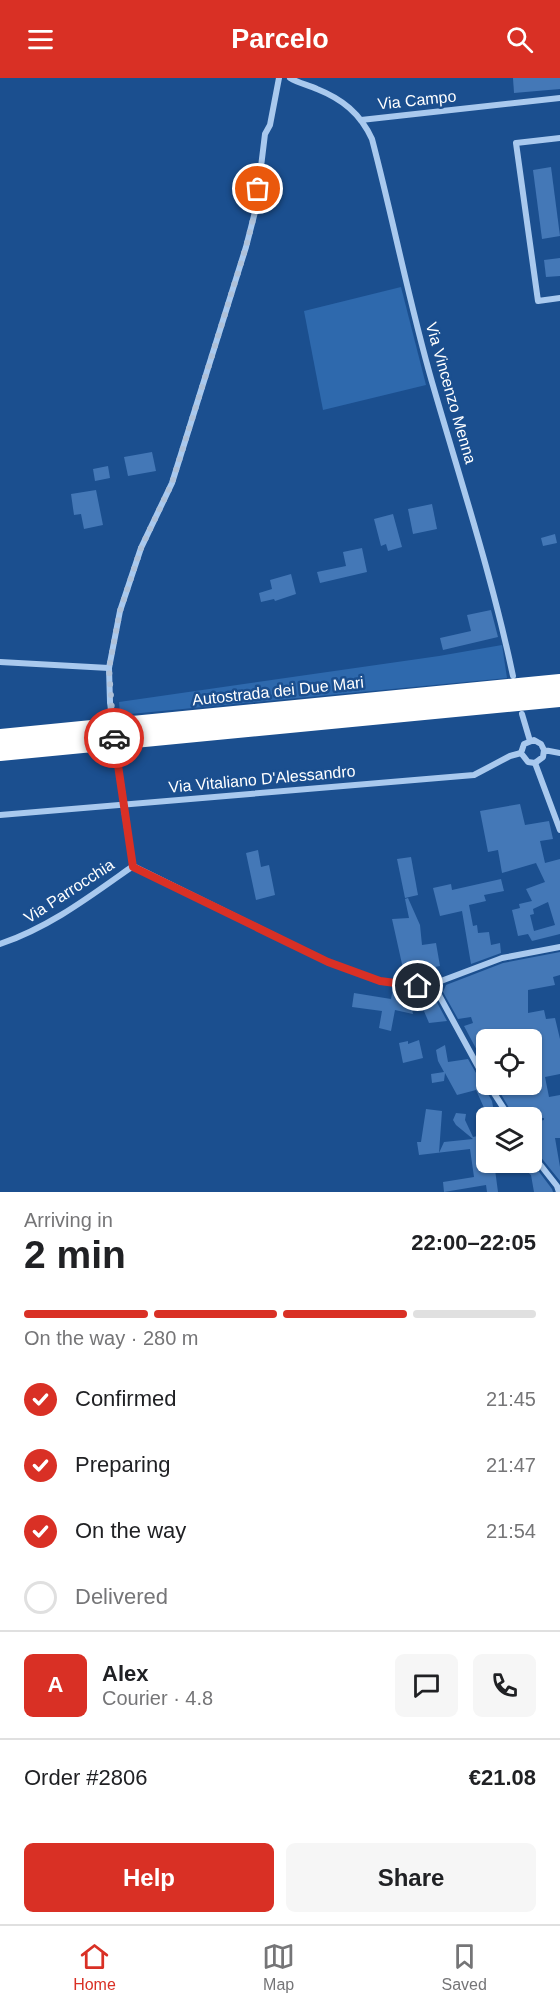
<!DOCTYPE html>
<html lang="en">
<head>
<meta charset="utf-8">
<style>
	:root { --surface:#fff; --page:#f6f6f6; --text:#202124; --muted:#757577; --line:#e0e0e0; --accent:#d93025 }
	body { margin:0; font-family:Helvetica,sans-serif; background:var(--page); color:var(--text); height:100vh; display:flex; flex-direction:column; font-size:22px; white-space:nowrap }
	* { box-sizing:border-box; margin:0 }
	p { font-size:20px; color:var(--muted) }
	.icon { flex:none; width:33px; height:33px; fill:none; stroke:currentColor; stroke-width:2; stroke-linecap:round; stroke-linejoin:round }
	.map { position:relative; height:1114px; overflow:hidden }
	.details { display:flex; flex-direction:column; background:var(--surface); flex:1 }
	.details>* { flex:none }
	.controls { position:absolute; left:476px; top:951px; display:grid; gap:12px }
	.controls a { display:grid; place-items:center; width:66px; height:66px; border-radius:9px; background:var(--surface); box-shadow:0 2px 4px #0004; font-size:30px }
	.pin { position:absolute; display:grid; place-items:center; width:51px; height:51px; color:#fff; margin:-26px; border:3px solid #fff; border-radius:50%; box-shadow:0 2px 6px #0007 }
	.courier { position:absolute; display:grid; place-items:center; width:60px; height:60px; margin:-30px; border:4px solid #d93025; border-radius:50%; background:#fff; color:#222; box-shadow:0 2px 8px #0007 }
	.head em { font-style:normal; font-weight:700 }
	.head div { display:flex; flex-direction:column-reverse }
	.head { display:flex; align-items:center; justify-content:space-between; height:102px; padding:0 24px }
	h1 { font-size:39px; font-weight:700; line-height:45px }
	.bar { display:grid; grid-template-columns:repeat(4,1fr); gap:9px 6px; align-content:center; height:72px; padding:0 24px }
	.bar i { height:8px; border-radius:4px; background:var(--line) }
	.bar .on { background:var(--accent) }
	.bar p { grid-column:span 4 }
	.line { display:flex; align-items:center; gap:15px; padding:0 24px; border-top:2px solid var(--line) }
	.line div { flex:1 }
	.round { display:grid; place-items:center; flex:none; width:63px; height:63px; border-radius:9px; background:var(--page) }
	ol { padding:0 24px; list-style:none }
	li { display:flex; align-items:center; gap:18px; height:66px }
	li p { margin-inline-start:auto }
	li .icon { padding:6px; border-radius:50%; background:var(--accent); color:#fff; stroke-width:4 }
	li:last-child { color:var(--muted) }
	li i { width:33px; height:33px; border:3px solid var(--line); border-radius:50% }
	.cta { display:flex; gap:12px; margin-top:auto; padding:12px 24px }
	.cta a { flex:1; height:69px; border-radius:9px; background:var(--accent); color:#fff; font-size:24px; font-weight:700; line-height:69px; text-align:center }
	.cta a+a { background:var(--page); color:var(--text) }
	header { display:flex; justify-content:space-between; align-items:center; height:78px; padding:0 24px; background:var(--accent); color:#fff; font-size:27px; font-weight:700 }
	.tabs { display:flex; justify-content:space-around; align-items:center; height:84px; border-top:2px solid var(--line); background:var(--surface); font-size:16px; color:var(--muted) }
	.tabs a { display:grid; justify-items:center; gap:3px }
	.tabs .on { color:var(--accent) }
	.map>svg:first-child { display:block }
</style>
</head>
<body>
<header><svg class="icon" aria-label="menu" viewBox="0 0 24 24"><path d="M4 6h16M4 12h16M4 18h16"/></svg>Parcelo<svg class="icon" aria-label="search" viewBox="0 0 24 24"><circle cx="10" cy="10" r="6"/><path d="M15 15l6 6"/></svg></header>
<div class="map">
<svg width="560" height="1114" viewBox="0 0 560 1114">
	<rect width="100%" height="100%" fill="#1b4f8f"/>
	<!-- green -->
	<g fill="#2e69ad">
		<polygon points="401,209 426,307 323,332 304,233"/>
		<polygon points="502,567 507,600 120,637 119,624 439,578"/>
	</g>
	<!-- building -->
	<g fill="#4478b7" fill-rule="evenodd">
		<polygon points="513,0 560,0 560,11 514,15"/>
		<polygon points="551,89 560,158 542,161 533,92"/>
		<polygon points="560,180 560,198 546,199 544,182"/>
		<polygon points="152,374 156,393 128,398 124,379"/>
		<polygon points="108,388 110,400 95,403 93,391"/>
		<polygon points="96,412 103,447 84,451 81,436 74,437 71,416"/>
		<polygon points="432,426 437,451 413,456 408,431"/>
		<polygon points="393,436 402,469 388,473 386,466 381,468 374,441"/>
		<polygon points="555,456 557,465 543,468 541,460"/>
		<polygon points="362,470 367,494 320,505 317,494 346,488 343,474"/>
		<polygon points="291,496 296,516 275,523 274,521 261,524 259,515 272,511 270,502"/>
		<polygon points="491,532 498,559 443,572 440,560 471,553 467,537"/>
		<path d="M520,726L525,747L549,743L553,761L540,763L545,785L560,781V856L532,863L528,856L518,858L512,832L520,830L519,826L532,823L526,811L545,804L536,785L502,795L498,772L488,774L480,733ZM548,824L555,847L534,853L530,837L534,836L533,831Z"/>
		<polygon points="258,772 261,789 269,787 275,817 256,822 246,775"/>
		<polygon points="411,779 418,817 405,820 397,781"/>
		<polygon points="501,801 504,813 484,817 486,823 469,827 473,848 477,847 478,855 489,854 491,867 500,865 501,875 471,886 462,833 440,838 433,810 451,806 452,812"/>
		<polygon points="408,820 420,847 422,867 436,865 440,888 404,895 392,841 409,840 405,821"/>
		<polygon points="560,874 560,897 553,899 555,907 528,912 528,935 544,932 546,941 555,940 560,961 560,996 545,999 549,1019 560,1017 560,1060 555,1060 560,1089 560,1103 535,1072 531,1070 531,1045 544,1042 544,1040 515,1040 495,1006 534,1006 531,988 531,958 513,962 486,962 486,988 484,988 479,979 480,978 464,948 473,945 471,939 458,941 443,914 446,907 503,885"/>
		<polygon points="393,910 408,913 413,936 395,932 391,953 379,950 382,933 352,929 354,915 391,921"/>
		<polygon points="416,914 433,917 447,943 429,945"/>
		<polygon points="419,962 423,980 403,985 399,965 408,963 408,966"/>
		<polygon points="445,967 448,984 468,981 492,1023 495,1040 486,1040 485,1032 476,1012 457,1017 445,995 444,1003 432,1005 431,996 444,994 438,983 436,972"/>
		<polygon points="426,1031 442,1033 439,1075 444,1064 473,1061 456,1047 453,1042 456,1035 466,1036 465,1042 473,1059 486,1056 486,1084 494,1084 498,1114 487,1114 486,1107 444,1114 443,1104 474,1099 470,1071 419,1077 417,1064 421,1064"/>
		<polygon points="531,1083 552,1111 553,1114 534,1114 531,1097 516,1084"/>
	</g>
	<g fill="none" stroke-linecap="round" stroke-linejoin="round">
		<!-- minor -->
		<g stroke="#a9c9ee" stroke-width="6">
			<path d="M290,0C298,5 308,7 317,11C342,21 360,35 372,61C393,141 409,224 432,304C460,401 492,498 513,598"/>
			<polyline points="361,42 560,20"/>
			<polyline points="560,60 516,65 538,223 560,220"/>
			<polyline points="0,584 109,590"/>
			<polyline points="110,624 109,590 120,533 141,470 172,405 246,169 256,130 265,56 270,47 279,0"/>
			<polyline points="522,636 530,663"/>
			<polyline points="544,672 543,679 535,685 528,684 521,675 524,666 534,662 541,666 544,672 560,675"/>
			<polyline points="117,681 122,712"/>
			<polyline points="535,685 560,752"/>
			<polyline points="0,737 474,697 510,678 521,675"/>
			<polyline points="133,788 328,884 380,903 418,908 433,906 502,880 560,869"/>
			<path d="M0,866C50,849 89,819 133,788L124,731"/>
			<polyline points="433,906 486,1003"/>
			<polyline points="488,1006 510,1040"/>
			<polyline points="531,1075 557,1108 559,1114"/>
		</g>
		<!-- motorway -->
		<g stroke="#fff" stroke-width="18">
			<polyline points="0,660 560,605"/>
			<polyline points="0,674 560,620"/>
		</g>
		<!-- minor-bridge -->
		<g stroke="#a9c9ee" stroke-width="6">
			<polyline points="110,624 117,681"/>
			<polyline points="122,712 124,731"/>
		</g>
	</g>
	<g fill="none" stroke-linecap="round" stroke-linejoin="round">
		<!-- done -->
		<polyline stroke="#afc1d8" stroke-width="6" stroke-dasharray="0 10.8" points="114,660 109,590 120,533 141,470 172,405 246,169 256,130 258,111"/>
		<!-- route -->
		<polyline stroke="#d93025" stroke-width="8" points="114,660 133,789 328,884 380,903 418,908"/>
	</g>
	<g text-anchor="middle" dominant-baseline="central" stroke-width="5" stroke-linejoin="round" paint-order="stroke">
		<!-- street labels -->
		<g font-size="16" fill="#fff" stroke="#1b4f8f">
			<text transform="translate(417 22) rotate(-6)">Via Campo</text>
			<text transform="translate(451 315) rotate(74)">Via Vincenzo Menna</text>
			<text transform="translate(278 613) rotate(-6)">Autostrada dei Due Mari</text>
			<text transform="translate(262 701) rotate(-5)">Via Vitaliano D'Alessandro</text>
			<text transform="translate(69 813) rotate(-33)">Via Parrocchia</text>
		</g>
	</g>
</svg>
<div class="controls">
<a><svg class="icon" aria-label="locate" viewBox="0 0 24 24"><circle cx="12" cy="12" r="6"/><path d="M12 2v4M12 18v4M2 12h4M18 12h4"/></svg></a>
<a><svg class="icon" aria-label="layers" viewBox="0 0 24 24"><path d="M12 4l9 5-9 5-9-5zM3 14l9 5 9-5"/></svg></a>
</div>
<div class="pin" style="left:258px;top:111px;background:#ea580c"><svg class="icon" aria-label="bag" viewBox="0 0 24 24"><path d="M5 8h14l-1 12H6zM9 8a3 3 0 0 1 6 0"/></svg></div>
<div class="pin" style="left:418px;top:908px;background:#1f2937"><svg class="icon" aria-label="home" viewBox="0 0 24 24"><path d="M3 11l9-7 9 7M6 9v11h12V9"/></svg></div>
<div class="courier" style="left:114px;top:660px"><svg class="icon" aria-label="car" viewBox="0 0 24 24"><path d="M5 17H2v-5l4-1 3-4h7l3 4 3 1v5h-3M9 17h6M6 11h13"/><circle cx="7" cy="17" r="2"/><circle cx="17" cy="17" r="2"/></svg></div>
</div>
<section class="details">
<div class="head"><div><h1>2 min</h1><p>Arriving in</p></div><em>22:00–22:05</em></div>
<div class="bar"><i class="on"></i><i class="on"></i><i class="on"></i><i></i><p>On the way · 280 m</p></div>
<ol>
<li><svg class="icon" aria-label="check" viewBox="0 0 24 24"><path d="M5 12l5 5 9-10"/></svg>Confirmed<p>21:45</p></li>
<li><svg class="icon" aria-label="check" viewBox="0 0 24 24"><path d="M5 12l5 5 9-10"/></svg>Preparing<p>21:47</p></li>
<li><svg class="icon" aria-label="check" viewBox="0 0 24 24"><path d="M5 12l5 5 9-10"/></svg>On the way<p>21:54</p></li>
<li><i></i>Delivered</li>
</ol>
<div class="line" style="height:108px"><b class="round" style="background:var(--accent);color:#fff">A</b><div><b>Alex</b><p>Courier · 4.8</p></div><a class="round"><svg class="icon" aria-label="chat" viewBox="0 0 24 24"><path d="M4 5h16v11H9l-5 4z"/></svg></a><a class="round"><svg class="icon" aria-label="phone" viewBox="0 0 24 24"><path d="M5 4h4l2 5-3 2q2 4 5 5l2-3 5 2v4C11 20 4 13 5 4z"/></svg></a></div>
<div class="line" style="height:78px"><div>Order #2806</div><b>€21.08</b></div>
<div class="cta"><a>Help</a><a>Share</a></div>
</section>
<nav class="tabs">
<a class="on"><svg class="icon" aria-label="home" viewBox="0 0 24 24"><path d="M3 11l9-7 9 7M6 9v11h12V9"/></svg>Home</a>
<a><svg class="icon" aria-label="map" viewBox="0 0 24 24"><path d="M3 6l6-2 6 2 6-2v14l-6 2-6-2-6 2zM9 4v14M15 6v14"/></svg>Map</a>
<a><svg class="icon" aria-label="saved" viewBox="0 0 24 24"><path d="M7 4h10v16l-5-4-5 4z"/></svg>Saved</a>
</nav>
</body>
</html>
